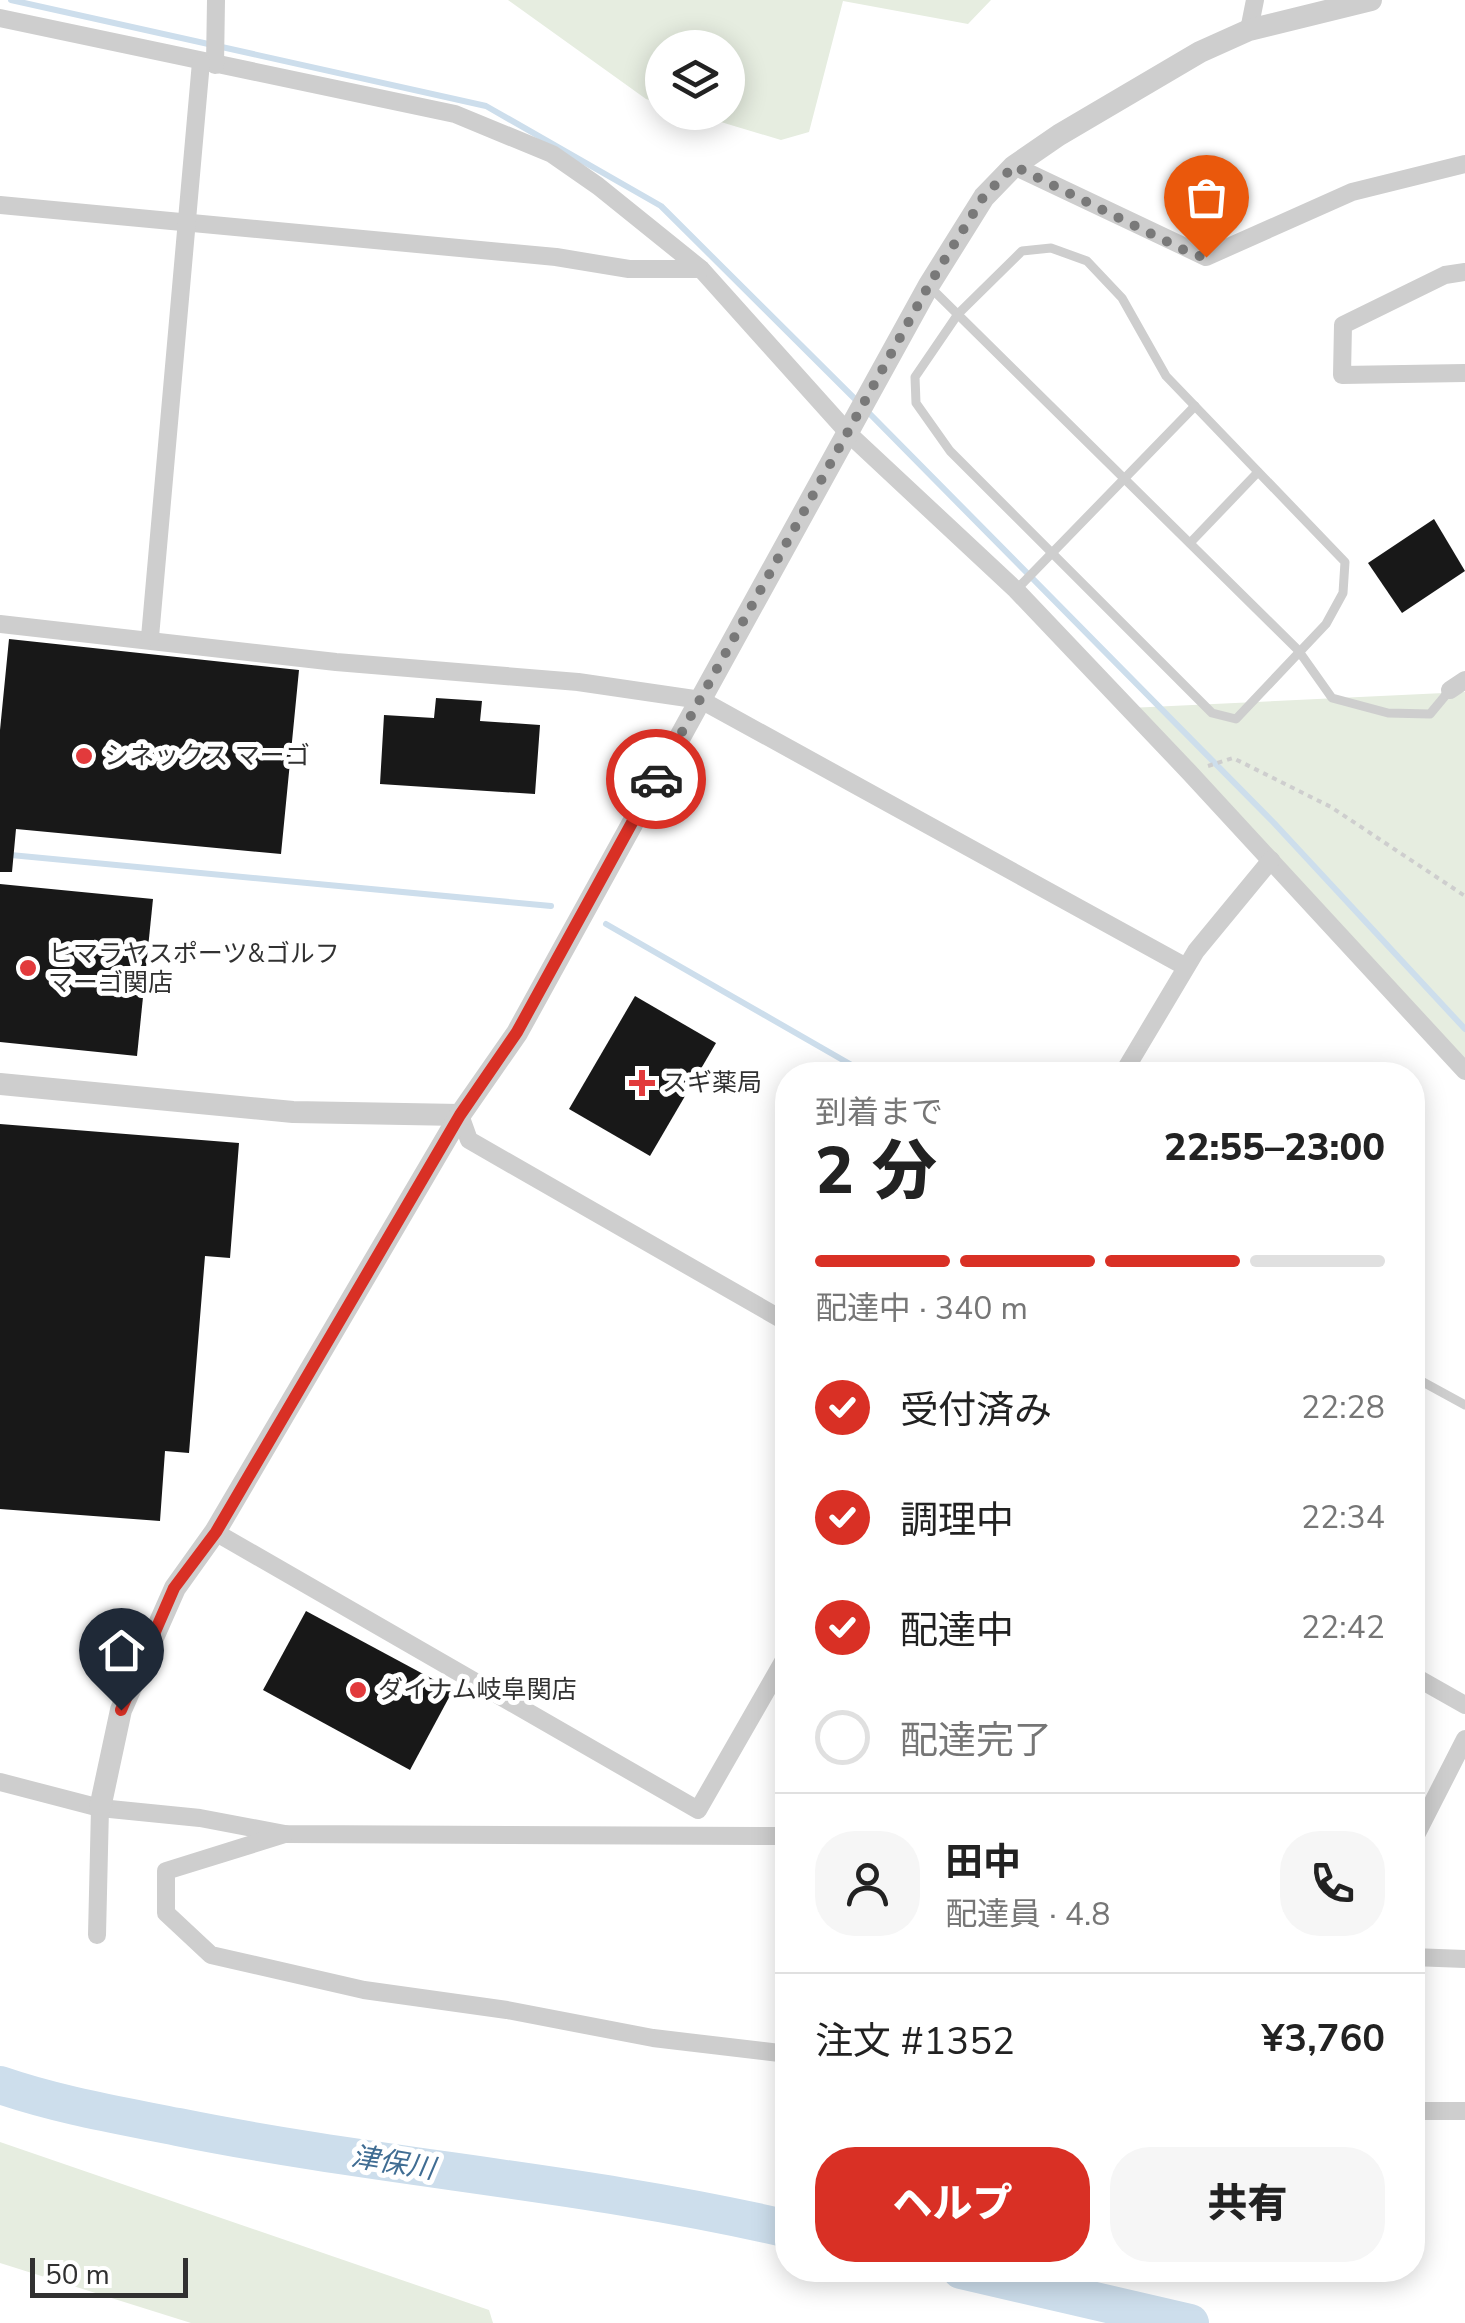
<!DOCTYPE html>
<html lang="ja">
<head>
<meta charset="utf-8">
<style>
	:root { --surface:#fff; --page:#f6f6f6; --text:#222; --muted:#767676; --line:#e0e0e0; --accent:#d93025 }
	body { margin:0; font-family:"Nunito Sans","Noto Sans JP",sans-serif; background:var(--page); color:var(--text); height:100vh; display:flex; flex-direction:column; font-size:38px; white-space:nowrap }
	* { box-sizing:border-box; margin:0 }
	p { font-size:32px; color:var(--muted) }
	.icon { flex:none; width:55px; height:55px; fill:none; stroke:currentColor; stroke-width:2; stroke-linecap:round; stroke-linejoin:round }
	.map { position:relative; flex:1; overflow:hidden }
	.sheet { position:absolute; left:775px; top:1062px; width:650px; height:1220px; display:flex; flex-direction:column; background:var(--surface); border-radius:40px; box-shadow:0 5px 25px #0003 }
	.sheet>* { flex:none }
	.buttons { position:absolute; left:645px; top:30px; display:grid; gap:20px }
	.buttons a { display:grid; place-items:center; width:100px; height:100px; border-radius:50%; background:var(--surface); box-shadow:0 5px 25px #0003; font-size:50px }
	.scale { position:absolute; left:30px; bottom:25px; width:158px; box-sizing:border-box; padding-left:10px; border:5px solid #313131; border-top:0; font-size:28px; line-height:35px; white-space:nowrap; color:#313131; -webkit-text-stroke:8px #fff; paint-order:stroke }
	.pin { position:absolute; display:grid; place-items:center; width:85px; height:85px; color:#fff; margin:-102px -42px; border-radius:50% 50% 50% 0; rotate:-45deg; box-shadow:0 0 10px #0007 }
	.pin .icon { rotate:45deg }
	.courier { position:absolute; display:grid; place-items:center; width:100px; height:100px; margin:-50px; border:8px solid #d93025; border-radius:50%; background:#fff; color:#222; box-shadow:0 2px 12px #0007 }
	.head em { font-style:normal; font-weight:800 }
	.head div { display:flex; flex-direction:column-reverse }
	.head { display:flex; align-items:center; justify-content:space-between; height:170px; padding:0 40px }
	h1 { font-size:65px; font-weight:800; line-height:75px }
	.bar { display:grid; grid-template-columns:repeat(4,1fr); gap:15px 10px; align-content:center; height:120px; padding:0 40px }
	.bar i { height:12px; border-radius:8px; background:var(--line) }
	.bar .current { background:var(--accent) }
	.bar p { grid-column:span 4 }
	.line { display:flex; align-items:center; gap:25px; padding:0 40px; border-top:2px solid var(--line) }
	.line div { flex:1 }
	.round { display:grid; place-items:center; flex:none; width:105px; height:105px; border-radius:40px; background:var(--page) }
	ol { padding:0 40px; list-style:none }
	li { display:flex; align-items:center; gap:30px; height:110px }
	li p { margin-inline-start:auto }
	li .icon { padding:10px; border-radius:50%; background:var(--accent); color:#fff; stroke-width:4 }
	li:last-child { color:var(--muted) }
	li i { width:55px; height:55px; border:5px solid var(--line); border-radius:50% }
	.primary-button { display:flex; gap:20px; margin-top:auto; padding:20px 40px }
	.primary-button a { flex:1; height:115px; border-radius:40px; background:var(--accent); color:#fff; font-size:40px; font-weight:800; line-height:115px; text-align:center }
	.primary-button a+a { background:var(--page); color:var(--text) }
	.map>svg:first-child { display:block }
</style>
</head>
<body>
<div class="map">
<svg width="1465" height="2323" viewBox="0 0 1465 2323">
	<rect width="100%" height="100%" fill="#fff"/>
	<!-- green -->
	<g fill="#e6ede0">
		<polygon points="508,0 991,0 968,24 843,1 809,132 781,140 691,113 728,112 728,48 662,48 662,104 646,99"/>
		<polygon points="1465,692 1465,1064 1129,708"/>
		<polygon points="0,2142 489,2310 493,2323 191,2323 0,2263"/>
	</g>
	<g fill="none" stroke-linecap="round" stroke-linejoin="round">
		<!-- stream -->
		<g stroke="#cddeec" stroke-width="6">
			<polyline points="11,0 486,106 661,206 859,403"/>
			<polyline points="868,412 1274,823 1465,1029"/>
			<polyline points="0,854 551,906"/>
			<polyline points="606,924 869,1075"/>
		</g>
		<!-- river -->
		<g stroke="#cddeec" stroke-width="38">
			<path d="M0,2085C58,2105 118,2115 178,2127C380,2168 587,2182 788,2229"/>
			<polyline points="961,2270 1190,2323"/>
		</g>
	</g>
	<!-- building -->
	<g fill="#181818">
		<polygon points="1434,519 1465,571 1402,613 1368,563"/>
		<polygon points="9,639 299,670 281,854 16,829 12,872 0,872 0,730"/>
		<polygon points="436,698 482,701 480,721 540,725 535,794 380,784 384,715 434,718"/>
		<polygon points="0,884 153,899 137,1056 0,1042"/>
		<polygon points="635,996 716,1043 650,1156 569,1109"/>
		<polygon points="0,1124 239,1143 230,1258 205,1256 189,1453 165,1451 160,1521 0,1509"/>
		<polygon points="306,1611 453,1690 410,1770 263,1690"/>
	</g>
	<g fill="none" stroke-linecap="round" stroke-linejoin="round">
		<!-- path -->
		<polyline stroke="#cecece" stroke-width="4" stroke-dasharray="5 5" stroke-linecap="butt" points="1208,766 1233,758 1331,807 1465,896"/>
		<!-- service -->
		<g stroke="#cecece" stroke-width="9">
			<polygon points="1051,248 1087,261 1122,298 1166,376 1345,562 1343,593 1326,624 1236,719 1212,713 950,451 916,403 915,377 958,314 1022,251"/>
			<polyline points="930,287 1298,650 1332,698 1388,713 1430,714 1450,690"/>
			<polyline points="1190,543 1258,472"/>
			<polyline points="1016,590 1195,406"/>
			<polyline points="1412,1376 1465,1405"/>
		</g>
		<!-- minor -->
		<g stroke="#cecece" stroke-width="18">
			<polyline points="0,18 455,114 552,154 598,186 701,269 850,435 1016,590 1189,772 1465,1071"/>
			<polyline points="1249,30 1255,0"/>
			<polyline points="215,65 216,0"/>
			<polyline points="1014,166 1206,257 1352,192 1465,164"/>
			<polyline points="0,205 556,257 629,269 701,269"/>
			<polyline points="1465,272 1445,275 1343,325 1342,375 1465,373"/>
			<polyline points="0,624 336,662 578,682 701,700 1186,967"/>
			<polyline points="150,637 201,62"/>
			<polyline points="1450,690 1465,680"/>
			<polyline points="1122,1075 1196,951 1271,860"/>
			<polyline points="460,1115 469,1140 788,1323"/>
			<polyline points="215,1532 698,1810 788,1653"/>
			<polyline points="1412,1675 1465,1705"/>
			<polyline points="0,1782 100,1808 200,1818 285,1834 788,1836"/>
			<polyline points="285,1834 166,1871 166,1913 211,1955 364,1990 507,2010 653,2038 788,2054"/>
			<polyline points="1412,1843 1465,1739"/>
			<polyline points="97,1935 100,1808"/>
			<polyline points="1412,1957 1465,1959"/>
			<polyline points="1412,2111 1465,2111"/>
		</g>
		<!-- tertiary -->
		<g stroke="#cecece" stroke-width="22">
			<polyline points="0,1084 293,1112 460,1115"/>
			<polyline points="100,1808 121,1710 175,1588 215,1532 460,1115 517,1033 929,285 984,197 1014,166 1059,135 1200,52 1249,30 1371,0"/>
		</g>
	</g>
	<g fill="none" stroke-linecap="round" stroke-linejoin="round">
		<!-- done -->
		<polyline stroke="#797979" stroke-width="10" stroke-dasharray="0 18" points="656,779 929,285 984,196 1014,166 1194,255 1206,257"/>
		<!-- route -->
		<polyline stroke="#d93025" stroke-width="12" points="121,1710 174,1588 216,1532 460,1115 517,1032 656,779"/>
	</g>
	<!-- markers -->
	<g fill="#e23a3c" stroke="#fff" stroke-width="4">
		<circle cx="84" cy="756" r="10"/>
		<circle cx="28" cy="968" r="10"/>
		<path d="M637 1068h10v10h10v10h-10v10h-10v-10h-10v-10h10z"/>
		<circle cx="358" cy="1690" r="10"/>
	</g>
	<g text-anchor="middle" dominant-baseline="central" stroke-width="10" stroke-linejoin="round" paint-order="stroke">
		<!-- poi labels -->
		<g font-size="25" fill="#313131" stroke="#fff" text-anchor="start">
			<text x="104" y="756">シネックス マーゴ</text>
			<text x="48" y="954">ヒマラヤスポーツ&amp;ゴルフ<tspan x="48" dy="29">マーゴ関店</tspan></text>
			<text x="662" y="1083">スギ薬局</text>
			<text x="378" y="1690">ダイナム岐阜関店</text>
		</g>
		<!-- water labels -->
		<g font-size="28" font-style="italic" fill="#406d93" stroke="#fff">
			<text transform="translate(393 2163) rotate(9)">津保川</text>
		</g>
	</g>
</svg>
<div class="buttons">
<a><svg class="icon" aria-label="layers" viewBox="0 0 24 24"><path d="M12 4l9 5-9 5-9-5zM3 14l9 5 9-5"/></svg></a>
</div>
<div class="scale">50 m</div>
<div class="pin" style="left:1206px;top:257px;background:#ea580c"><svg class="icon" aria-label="bag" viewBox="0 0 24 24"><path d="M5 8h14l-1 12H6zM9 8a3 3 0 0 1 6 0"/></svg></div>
<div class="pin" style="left:121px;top:1710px;background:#1f2937"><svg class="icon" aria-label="home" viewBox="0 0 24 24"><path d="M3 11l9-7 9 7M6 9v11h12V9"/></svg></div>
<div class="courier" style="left:656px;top:779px"><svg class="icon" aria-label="car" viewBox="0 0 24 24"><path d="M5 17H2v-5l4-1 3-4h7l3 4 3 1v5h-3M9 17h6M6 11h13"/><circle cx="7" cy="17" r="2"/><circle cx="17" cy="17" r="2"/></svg></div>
<section class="sheet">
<div class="head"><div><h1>2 分</h1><p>到着まで</p></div><em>22:55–23:00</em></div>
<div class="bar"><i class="current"></i><i class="current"></i><i class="current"></i><i></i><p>配達中 · 340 m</p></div>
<ol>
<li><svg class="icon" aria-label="check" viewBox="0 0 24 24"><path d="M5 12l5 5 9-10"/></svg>受付済み<p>22:28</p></li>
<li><svg class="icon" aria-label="check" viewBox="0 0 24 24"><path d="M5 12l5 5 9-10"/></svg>調理中<p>22:34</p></li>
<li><svg class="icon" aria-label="check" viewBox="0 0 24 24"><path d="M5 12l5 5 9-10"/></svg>配達中<p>22:42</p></li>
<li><i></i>配達完了</li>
</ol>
<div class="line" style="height:180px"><a class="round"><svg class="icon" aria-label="person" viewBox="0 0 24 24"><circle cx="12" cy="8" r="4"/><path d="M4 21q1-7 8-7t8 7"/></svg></a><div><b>田中</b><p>配達員 · 4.8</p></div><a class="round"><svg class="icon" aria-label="phone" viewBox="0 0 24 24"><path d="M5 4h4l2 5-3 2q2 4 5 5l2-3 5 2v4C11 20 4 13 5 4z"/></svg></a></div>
<div class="line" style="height:130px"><div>注文 #1352</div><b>¥3,760</b></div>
<div class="primary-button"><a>ヘルプ</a><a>共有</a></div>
</section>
</div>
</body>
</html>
